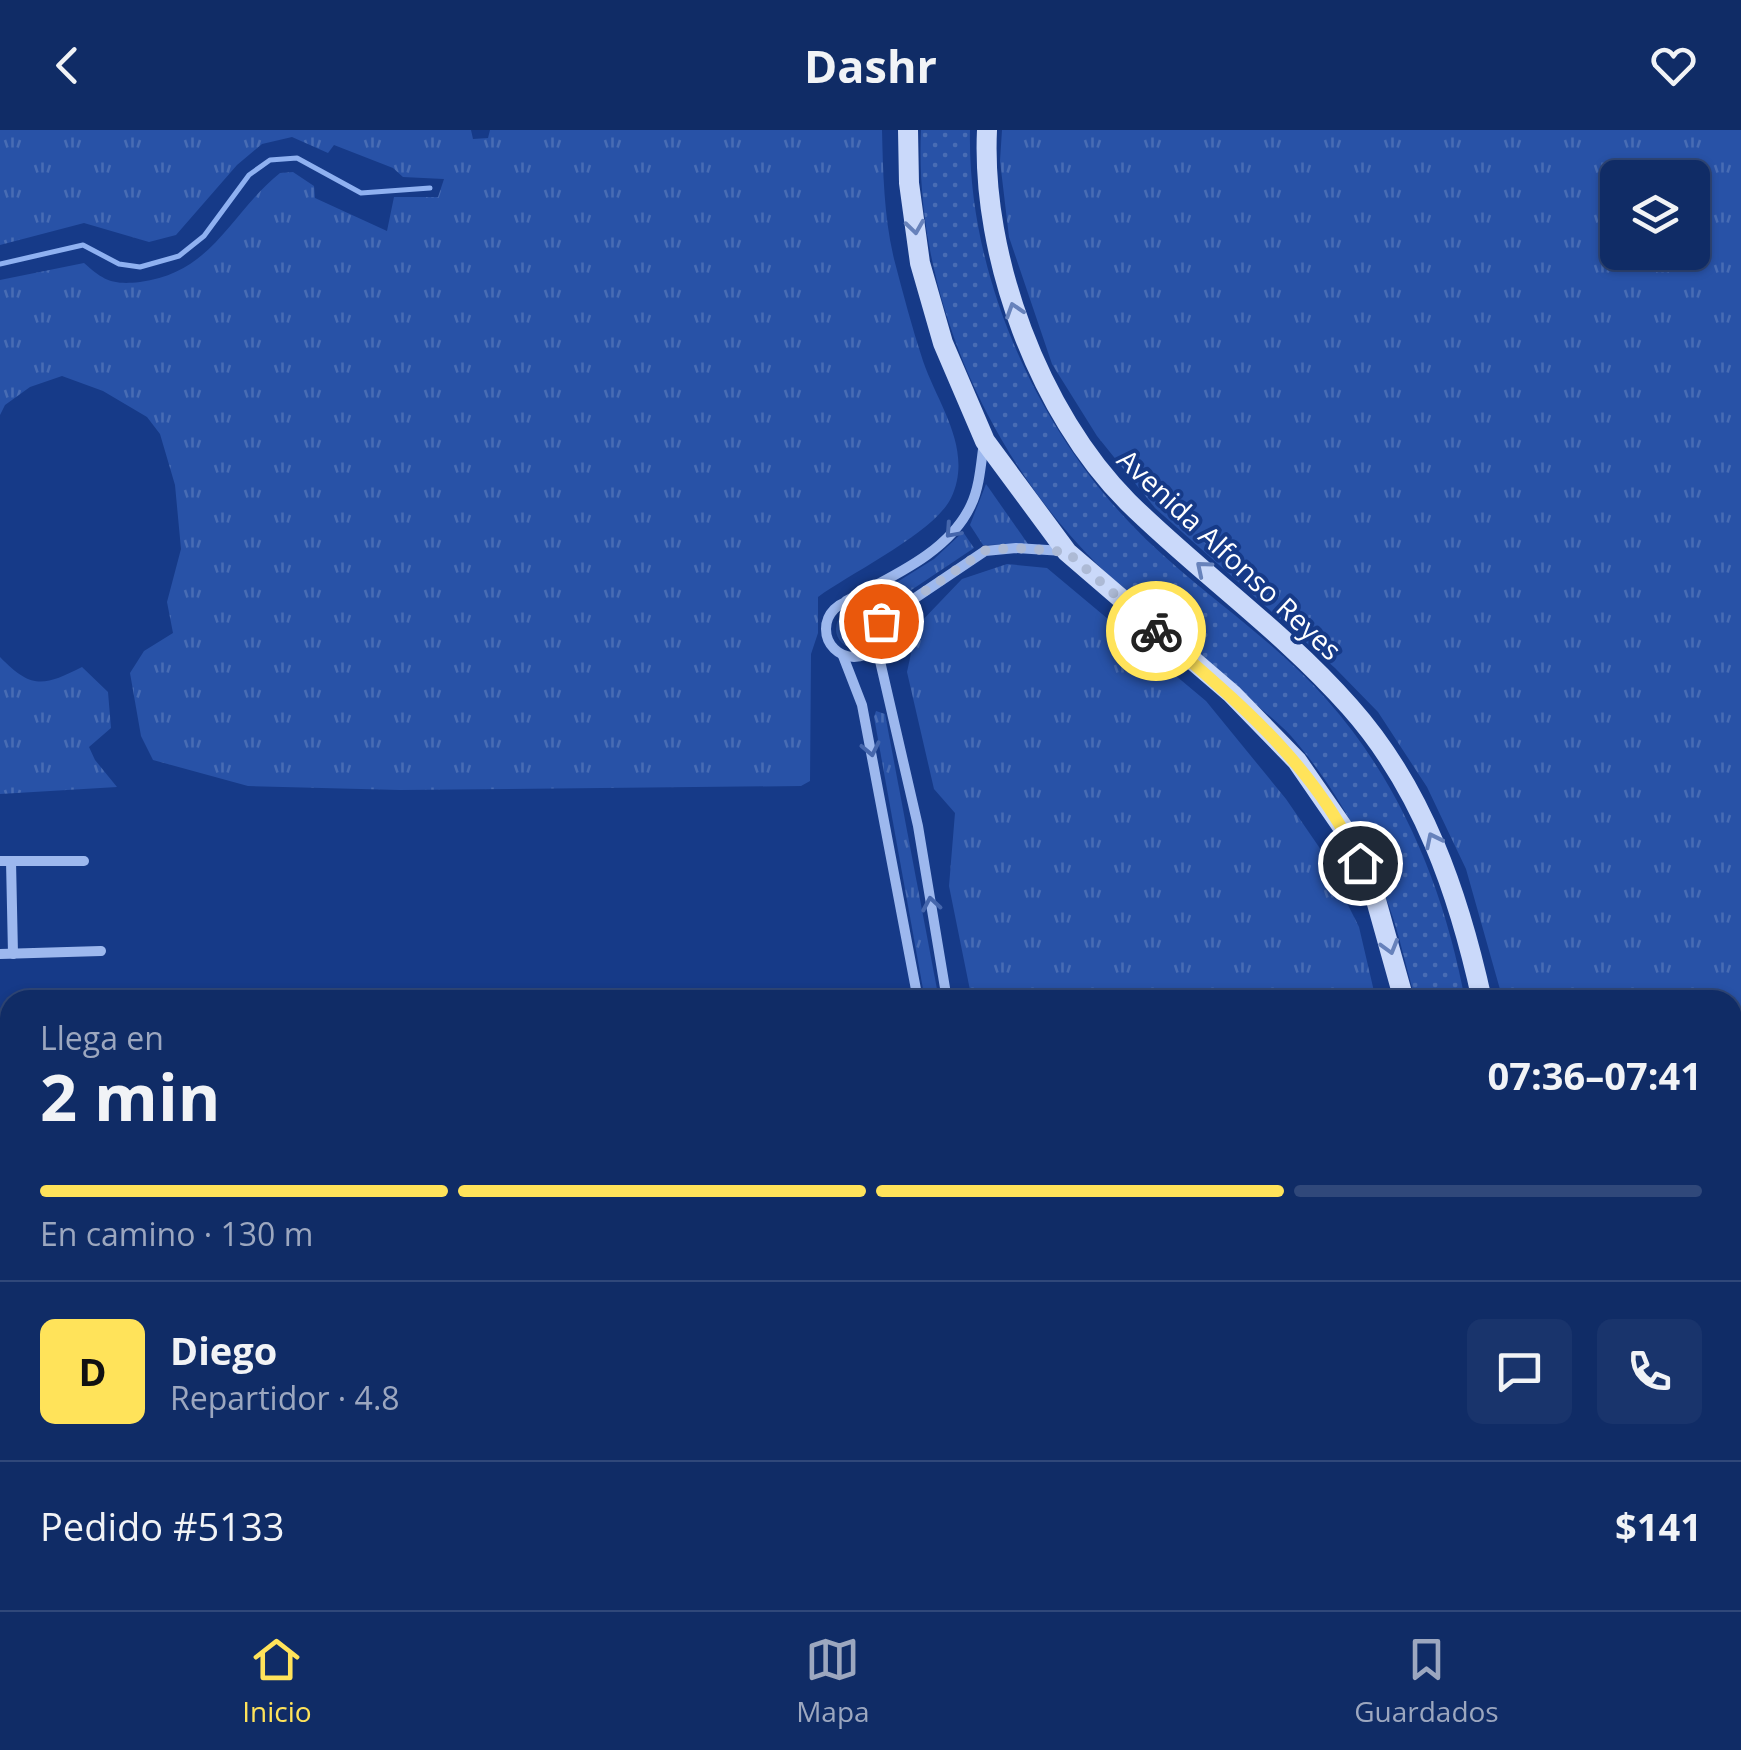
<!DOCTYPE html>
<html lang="es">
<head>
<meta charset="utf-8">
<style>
	:root { --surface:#102c66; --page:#19346c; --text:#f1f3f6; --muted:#9ca7bf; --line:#30487a; --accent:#ffe35a }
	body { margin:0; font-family:"Open Sans",sans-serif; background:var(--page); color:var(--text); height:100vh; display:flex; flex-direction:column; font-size:38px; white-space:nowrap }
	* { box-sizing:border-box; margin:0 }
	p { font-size:32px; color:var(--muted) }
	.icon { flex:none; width:55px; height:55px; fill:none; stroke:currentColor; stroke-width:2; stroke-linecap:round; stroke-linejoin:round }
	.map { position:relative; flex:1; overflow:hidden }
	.sheet { position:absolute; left:0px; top:860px; width:1742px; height:620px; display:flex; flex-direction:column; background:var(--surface); border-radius:30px 30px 0 0; box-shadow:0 2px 8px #0004,0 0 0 2px var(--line) }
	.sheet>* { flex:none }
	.tools { position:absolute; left:1600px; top:30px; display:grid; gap:20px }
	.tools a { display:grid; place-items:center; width:110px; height:110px; border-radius:15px; background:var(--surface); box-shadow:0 2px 8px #0004,0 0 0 2px var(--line); font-size:50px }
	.pin { position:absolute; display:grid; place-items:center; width:85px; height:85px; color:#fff; margin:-42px; border:5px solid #fff; border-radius:50%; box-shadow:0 2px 10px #0007 }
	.courier { position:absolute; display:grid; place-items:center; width:100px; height:100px; margin:-50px; border:8px solid #ffe35a; border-radius:50%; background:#fff; color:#222; box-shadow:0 2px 12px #0007 }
	.overview em { font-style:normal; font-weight:700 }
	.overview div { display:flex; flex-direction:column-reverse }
	.overview { display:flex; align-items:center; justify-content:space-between; height:170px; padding:0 40px }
	h1 { font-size:65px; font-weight:700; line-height:75px }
	.bar { display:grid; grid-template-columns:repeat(4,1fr); gap:15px 10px; align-content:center; height:120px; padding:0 40px }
	.bar i { height:12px; border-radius:8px; background:var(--line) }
	.bar .current { background:var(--accent) }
	.bar p { grid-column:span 4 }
	.line { display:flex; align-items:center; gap:25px; padding:0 40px; border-top:2px solid var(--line) }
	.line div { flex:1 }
	.round { display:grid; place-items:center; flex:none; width:105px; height:105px; border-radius:15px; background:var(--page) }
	header { display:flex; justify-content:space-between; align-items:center; height:130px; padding:0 40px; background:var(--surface); font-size:45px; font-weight:700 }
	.dock { display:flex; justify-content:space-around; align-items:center; height:140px; border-top:2px solid var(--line); background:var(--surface); font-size:28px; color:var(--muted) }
	.dock a { display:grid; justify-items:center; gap:5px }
	.dock .current { color:var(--accent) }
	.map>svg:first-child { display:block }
</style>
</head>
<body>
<header><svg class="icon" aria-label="back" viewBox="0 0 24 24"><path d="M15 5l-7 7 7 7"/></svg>Dashr<svg class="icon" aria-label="heart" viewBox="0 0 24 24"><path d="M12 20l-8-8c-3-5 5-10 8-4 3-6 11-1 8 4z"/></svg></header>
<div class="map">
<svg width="1741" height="1480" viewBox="0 0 1741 1480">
	<defs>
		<pattern id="grass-tufts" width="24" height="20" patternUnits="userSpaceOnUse" patternTransform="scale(2.5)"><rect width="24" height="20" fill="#2852a7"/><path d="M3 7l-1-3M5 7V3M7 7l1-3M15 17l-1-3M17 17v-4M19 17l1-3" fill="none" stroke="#486cb4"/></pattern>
		<pattern id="park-dots" width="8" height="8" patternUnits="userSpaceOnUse" patternTransform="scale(2.5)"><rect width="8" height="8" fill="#2852a7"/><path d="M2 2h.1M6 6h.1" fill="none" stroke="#486cb4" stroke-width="1.8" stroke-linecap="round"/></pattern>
	</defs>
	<rect width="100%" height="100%" fill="#163a88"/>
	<!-- grass -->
	<g fill="url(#grass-tufts)" fill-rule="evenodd">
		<path d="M0,0H471L473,9L488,8L490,0H882C883,43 884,87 894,129C903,163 912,198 923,231C938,275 974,320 951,368C934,403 852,442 818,467V503L811,524L810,651L801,656L400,660L248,656L153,630L141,606L130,543L144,521L173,503L167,472L181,419L175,355L160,304L147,287L103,261L62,246L30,257L5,275L0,285V150L84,133C104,151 113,155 140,152C214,142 229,84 280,43L293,42L314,56L315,68L387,101L394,67H438L444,49L403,47L393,38L334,15L328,23L292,7L262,14L237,35L176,105L149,112L84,93L0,115Z"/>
		<path d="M1002,0H1741V1448L1733,1451L1732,870H1503L1466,739L1427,657L1378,582L1335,538L1155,378L1097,306L1052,234L1009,107L1000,31ZM1618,48H1692V122H1618Z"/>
		<polygon points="986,354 1028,414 983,415 970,395"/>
		<polygon points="963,402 974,418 895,471 886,459 934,429"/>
		<polygon points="1007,434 1047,438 1206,571 1286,669 1319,717 1359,797 1376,870 972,870 949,756 955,683 934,659 907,542 917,496 962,449"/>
		<circle cx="855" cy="499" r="19"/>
		<path d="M0,527C32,560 44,556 82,537L108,562L111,598L89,617L95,630L117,657L0,664Z"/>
		<polygon points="876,581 885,584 939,870 925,870 874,587"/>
		<polygon points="1054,1470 1537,1470 1541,1480 1052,1480"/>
	</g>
	<!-- park -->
	<g fill="url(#park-dots)">
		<path d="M921,0H970C967,140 1033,291 1129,392C1190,457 1268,503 1327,570C1401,653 1445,761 1465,870H1416C1406,839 1400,806 1389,776C1368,716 1333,654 1291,606C1276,590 1257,576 1240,561C1192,518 1139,477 1093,430C984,319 914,157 921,0Z"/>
		<polygon points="1573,1470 1628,1470 1632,1480 1576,1480"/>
	</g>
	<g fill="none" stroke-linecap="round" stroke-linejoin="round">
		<!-- stream -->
		<polyline stroke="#8fb1f1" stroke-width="5" points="0,134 83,115 119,134 140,137 179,126 204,106 249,45 270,30 297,28 361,63 430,58"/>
		<!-- minor -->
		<g stroke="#9db8ee" stroke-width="10">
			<circle cx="854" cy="499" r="28"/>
			<path d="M846,471C890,447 949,423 971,375C980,356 981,332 984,312"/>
			<polyline points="881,491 985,421 1016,418 1063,421"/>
			<polyline points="877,518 918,696 947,870"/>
			<polyline points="843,526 862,575 918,870"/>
			<polyline points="0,731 84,731"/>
			<polyline points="11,731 13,824"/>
			<polyline points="0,824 101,821"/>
			<polyline points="0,997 10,997"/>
			<polyline points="0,1426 10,1463"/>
			<polyline points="1732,1465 1741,1463"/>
			<polyline points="12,1470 15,1480"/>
			<polyline points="116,1470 121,1480"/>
			<polyline points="236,1470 241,1480"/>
			<polyline points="361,1470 365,1480"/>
			<polyline points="1687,1470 1707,1470"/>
			<polyline points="559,1480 559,1470"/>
			<polyline points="1039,1480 1041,1470"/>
		</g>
		<!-- secondary -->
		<g stroke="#cad9fa" stroke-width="20">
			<polyline points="908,0 909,53 920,133 943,213 985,311 1067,422 1232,564 1297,631 1346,702 1374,763 1404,870"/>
			<path d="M987,0C981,126 1039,283 1128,372C1200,443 1283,501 1350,577C1423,659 1459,765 1482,870"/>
			<polyline points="1563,1470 1567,1480"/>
			<polyline points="1643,1470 1646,1480"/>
		</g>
	</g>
	<!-- one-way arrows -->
	<defs><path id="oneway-chevron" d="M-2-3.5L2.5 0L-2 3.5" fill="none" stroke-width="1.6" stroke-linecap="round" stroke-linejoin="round" transform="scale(2.5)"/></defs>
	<g stroke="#6782bb">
		<use href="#oneway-chevron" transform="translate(915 97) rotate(82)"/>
		<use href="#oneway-chevron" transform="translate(1014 180) rotate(-108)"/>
		<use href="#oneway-chevron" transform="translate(1203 438) rotate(-140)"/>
		<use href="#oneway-chevron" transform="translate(1433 710) rotate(-116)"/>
		<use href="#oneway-chevron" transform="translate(1390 817) rotate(74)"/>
	</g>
	<g stroke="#4566ac">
		<use href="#oneway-chevron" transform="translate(952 401) rotate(132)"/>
		<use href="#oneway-chevron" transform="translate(871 619) rotate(78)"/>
		<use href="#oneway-chevron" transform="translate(931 774) rotate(-100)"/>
	</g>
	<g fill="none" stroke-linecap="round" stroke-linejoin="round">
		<!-- done -->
		<polyline stroke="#adbad5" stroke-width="10" stroke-dasharray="0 18" points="881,491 986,420 1016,418 1067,422 1156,501"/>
		<!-- route -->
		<path stroke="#ffe35a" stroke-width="12" d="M1156,501C1237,572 1313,632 1360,733"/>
	</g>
	<g text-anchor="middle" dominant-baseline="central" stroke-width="8" stroke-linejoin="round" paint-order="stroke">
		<!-- street labels -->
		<g font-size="28" fill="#fff" stroke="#163a88">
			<text transform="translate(1230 424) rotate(43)">Avenida Alfonso Reyes</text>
		</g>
	</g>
</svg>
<div class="tools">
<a><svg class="icon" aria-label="layers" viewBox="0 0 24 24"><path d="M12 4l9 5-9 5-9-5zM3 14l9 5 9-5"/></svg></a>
</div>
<div class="pin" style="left:881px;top:491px;background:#ea580c"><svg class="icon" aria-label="bag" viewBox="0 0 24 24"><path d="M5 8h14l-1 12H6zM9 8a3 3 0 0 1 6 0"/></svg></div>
<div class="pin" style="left:1360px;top:733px;background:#1f2937"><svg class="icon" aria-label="home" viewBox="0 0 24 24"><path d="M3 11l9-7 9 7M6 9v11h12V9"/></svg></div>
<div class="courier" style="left:1156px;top:501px"><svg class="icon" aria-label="bike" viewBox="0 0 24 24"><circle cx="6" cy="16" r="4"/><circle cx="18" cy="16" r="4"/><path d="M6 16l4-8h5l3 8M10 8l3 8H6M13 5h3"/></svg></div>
<section class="sheet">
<div class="overview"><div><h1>2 min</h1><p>Llega en</p></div><em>07:36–07:41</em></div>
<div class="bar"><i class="current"></i><i class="current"></i><i class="current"></i><i></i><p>En camino · 130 m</p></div>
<div class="line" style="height:180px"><b class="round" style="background:var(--accent);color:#111">D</b><div><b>Diego</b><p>Repartidor · 4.8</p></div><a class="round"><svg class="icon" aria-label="chat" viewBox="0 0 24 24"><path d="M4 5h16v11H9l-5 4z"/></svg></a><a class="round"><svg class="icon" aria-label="phone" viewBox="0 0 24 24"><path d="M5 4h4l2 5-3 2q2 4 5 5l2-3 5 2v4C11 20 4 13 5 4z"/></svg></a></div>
<div class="line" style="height:130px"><div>Pedido #5133</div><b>$141</b></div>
</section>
</div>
<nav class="dock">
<a class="current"><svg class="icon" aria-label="home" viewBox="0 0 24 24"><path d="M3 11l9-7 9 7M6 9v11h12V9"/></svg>Inicio</a>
<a><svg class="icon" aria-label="map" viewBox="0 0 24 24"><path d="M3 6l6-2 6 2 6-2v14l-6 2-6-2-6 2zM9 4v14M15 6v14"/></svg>Mapa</a>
<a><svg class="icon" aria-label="saved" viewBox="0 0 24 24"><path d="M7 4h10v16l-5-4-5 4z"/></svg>Guardados</a>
</nav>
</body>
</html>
